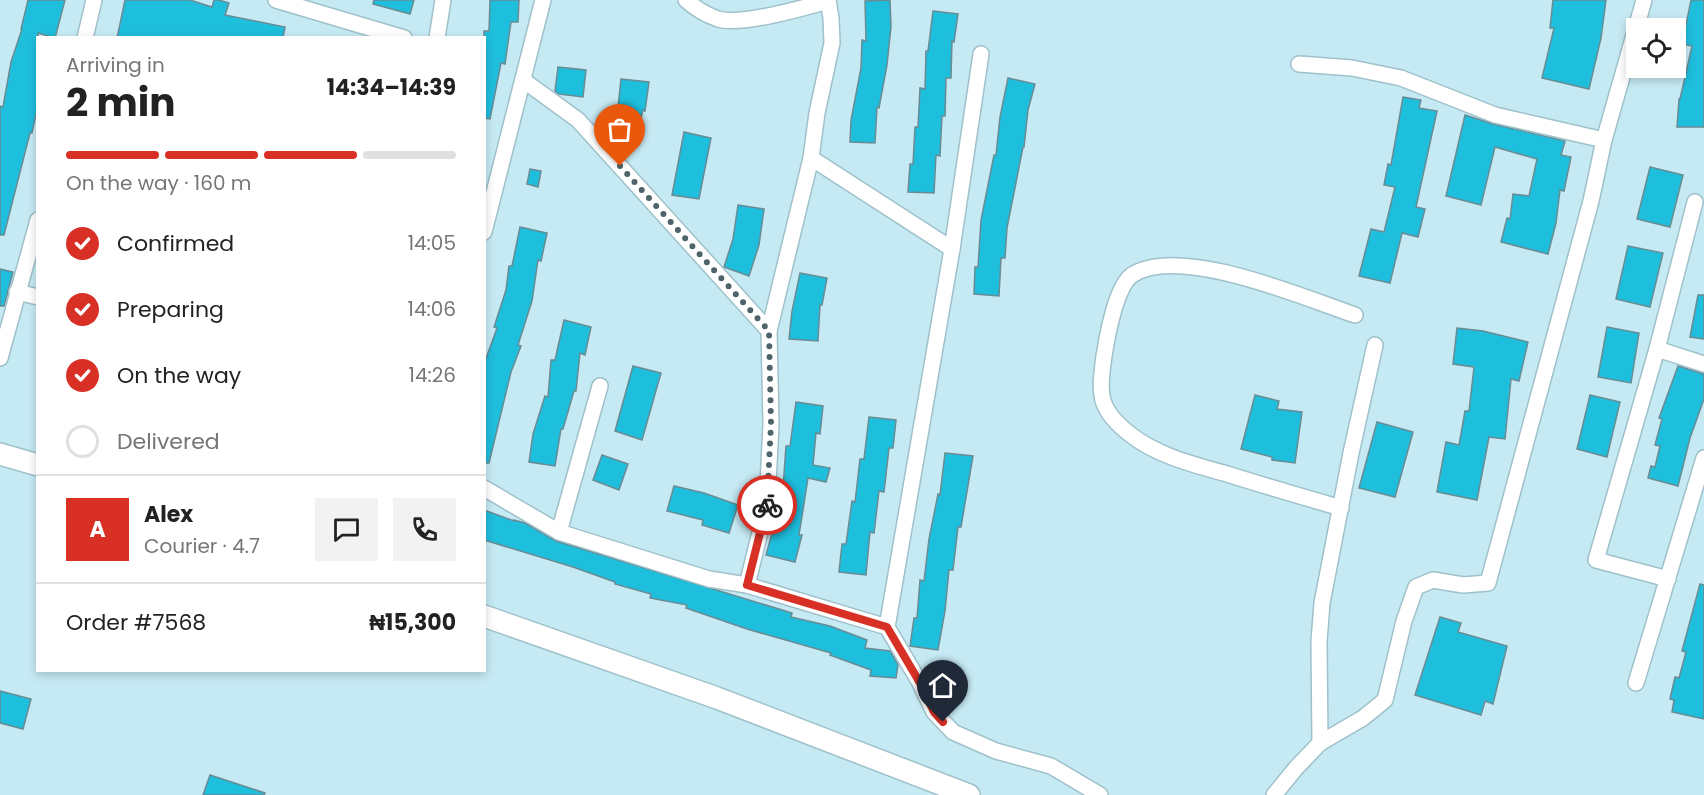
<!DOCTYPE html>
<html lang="en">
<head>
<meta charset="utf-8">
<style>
	:root { --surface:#fff; --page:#f2f2f2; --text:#222; --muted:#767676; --line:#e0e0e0; --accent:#d93025 }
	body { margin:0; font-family:Poppins,sans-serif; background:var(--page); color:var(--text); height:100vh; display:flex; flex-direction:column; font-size:22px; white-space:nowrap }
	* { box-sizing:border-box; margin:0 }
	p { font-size:20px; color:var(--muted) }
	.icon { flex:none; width:33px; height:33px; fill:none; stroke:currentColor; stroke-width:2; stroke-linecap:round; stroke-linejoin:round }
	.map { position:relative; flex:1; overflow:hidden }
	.drawer { position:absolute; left:36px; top:36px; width:450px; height:636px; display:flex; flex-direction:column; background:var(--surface); border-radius:0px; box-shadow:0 3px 9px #0003 }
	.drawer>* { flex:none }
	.buttons { position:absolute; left:1626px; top:18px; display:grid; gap:12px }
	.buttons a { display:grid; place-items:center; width:60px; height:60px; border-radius:0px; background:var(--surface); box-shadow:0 3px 9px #0003; font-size:30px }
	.pin { position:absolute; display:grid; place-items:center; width:51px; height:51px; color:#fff; margin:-62px -26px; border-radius:50% 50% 50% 0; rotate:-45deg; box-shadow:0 0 6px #0007 }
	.pin .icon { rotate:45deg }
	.courier { position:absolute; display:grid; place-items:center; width:60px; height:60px; margin:-30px; border:4px solid #d93025; border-radius:50%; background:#fff; color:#222; box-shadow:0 2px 8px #0007 }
	.head em { font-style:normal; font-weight:700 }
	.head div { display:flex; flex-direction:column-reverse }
	.head { display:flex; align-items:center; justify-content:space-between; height:102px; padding:0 30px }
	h1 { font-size:39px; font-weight:700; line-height:45px }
	.bar { display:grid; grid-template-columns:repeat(4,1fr); gap:9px 6px; align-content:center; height:72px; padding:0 30px }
	.bar i { height:8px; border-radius:4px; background:var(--line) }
	.bar .current { background:var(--accent) }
	.bar p { grid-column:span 4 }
	.line { display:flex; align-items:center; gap:15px; padding:0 30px; border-top:2px solid var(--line) }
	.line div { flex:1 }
	.round { display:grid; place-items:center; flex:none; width:63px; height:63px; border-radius:0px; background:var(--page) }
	ol { padding:0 30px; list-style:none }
	li { display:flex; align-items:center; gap:18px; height:66px }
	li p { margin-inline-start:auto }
	li .icon { padding:6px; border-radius:50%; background:var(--accent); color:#fff; stroke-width:4 }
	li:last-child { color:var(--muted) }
	li i { width:33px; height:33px; border:3px solid var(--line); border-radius:50% }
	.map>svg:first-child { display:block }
</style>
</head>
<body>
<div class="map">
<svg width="1704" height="795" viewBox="0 0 1704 795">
	<rect width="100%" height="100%" fill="#c6eaf4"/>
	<!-- building -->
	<g fill="#1ebedd" stroke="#698b94" stroke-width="1.5">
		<polygon points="28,0 65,0 55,38 38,33 38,105 32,133 30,133 4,235 0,235 0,106 3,107 11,62 22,29 21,29"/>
		<polygon points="125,0 190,0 212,7 214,0 219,0 229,3 225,15 285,27 283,38 117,38"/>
		<polygon points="374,0 414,0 410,14 373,4"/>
		<polygon points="490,0 519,0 518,22 511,22 505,64 501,63 490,119 484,118 484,31 489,31"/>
		<polygon points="890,0 891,27 887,65 879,108 877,107 875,143 850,142 851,120 861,68 862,40 866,41 865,1"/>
		<polygon points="1553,0 1606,0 1601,38 1589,89 1542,78 1554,28 1550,28"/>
		<polygon points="1691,0 1704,0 1704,127 1677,127 1679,99 1680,99 1692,46 1682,44"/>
		<polygon points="933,11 958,14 954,42 952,41 951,78 946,78 945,116 942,116 940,156 936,155 934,193 908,192 910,164 913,164 915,127 918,127 920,88 925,89 926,51 928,51"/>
		<polygon points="558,67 586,70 583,97 559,94 555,91"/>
		<polygon points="1008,78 1035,84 1028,110 1024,147 1023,147 1007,228 1005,258 1001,258 999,296 974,294 975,267 978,267 981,220 994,155 996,155 1000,117"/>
		<polygon points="621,79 649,82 645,111 643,110 632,151 614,146 607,138 614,115 617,116"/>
		<polygon points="1403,97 1421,100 1419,108 1437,111 1416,207 1425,209 1418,237 1402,233 1390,283 1359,276 1371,229 1384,232 1395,187 1384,185 1388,164 1391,165"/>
		<polygon points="1465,115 1493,124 1565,141 1561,155 1571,157 1564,191 1560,190 1556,223 1548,254 1501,242 1507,218 1510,219 1513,194 1529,196 1537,159 1495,147 1481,205 1446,196"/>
		<polygon points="684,132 711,138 699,199 672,195"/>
		<polygon points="1650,167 1683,175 1670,227 1637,219"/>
		<polygon points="530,169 541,171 538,187 527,184"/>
		<polygon points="738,205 764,209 759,245 749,276 724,267 733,239"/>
		<polygon points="520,227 547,233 541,261 538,260 532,301 518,345 521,346 511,372 489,463 484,463 484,364 497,328 494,327 506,290 509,266 512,266"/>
		<polygon points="1628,246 1663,253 1650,307 1616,299"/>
		<polygon points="0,269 13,272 4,306 0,306"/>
		<polygon points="800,273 827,278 822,305 820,305 818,341 789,339 792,311"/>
		<polygon points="1698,295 1704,295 1704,339 1690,337"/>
		<polygon points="564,320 591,327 585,355 580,353 576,391 574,391 563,429 561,429 555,466 529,462 533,434 545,396 548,397 551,360 555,360"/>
		<polygon points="1607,327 1639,333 1631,383 1598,377"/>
		<polygon points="1457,328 1483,331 1528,342 1519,381 1511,379 1505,439 1489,437 1477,500 1437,492 1446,442 1459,445 1465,411 1469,411 1474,367 1453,364"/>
		<polygon points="633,366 661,373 642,440 615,431"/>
		<polygon points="1678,366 1704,374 1704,399 1690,438 1678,486 1648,478 1651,466 1655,467 1660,446 1655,445 1662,419 1659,418"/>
		<polygon points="1255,395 1279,401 1277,409 1302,412 1295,463 1272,460 1272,457 1241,449"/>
		<polygon points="1590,395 1620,402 1607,457 1577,449"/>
		<polygon points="796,402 823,406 820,434 816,433 813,465 830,468 826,482 808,478 799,535 802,535 795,562 766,555 777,515 775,515 780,488 783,488 786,446 790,446"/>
		<polygon points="869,417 896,420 893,448 889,448 884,492 879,491 874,533 870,532 866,575 839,572 842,544 846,544 852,501 855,502 860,459 864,459"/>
		<polygon points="1377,422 1413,432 1395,497 1359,488"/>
		<polygon points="945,453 973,456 961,527 958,527 953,570 949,570 945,611 938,650 910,646 914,618 917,618 920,580 924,581 929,539 938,494 940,495"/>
		<polygon points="602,455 628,464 619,490 593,480"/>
		<polygon points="674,486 704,493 738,505 729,533 702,525 703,520 667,511"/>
		<polygon points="484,510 514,521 514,520 525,523 556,541 792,613 791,617 830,626 867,640 865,648 890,651 898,665 896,678 870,676 871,670 830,655 831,653 747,629 686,608 687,605 650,598 651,594 615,584 615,582 573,567 484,540"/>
		<polygon points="1700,584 1704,585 1704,719 1672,712 1674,700 1670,699 1675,677 1679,678 1686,652 1682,651"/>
		<polygon points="1440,617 1461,623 1458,632 1507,646 1493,704 1485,701 1481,715 1415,695"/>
		<polygon points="0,691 31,699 23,729 0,723"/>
		<polygon points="210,775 265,793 264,795 203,795"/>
	</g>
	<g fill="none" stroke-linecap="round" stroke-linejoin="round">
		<defs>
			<g id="minor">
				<polyline points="276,0 404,38"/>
				<path d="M686,0C695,8 706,15 718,19C741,26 803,8 828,1"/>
				<polyline points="85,38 94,0"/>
				<polyline points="437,38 443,0"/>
				<polyline points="1299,64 1352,68 1401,78 1495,115 1604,140"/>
				<polyline points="523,80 578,120 769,331 771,424 767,504 747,585"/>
				<polyline points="811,158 952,249"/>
				<polyline points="1695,202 1657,349 1704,364"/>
				<polyline points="484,232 543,0"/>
				<polyline points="17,292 38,297"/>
				<polyline points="769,331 811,158 817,113 832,43 831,18 828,0"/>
				<polyline points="1657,349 1596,560 1668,579"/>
				<polyline points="0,358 38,220"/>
				<polyline points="484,488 559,532 709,579 747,585 887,627 920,683 934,712 953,732 996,751 1051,766 1100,795"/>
				<path d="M1341,508C1303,497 1265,486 1227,474C1195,465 1158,456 1131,435C1097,409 1099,394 1104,356C1107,337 1116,286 1132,275C1179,244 1305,298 1355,315"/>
				<polyline points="559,532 600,386"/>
				<polyline points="887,627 952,249 981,54"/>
				<polyline points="1636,683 1704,458"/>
				<polyline points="1320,743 1319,641 1322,603 1351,453 1375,345"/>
				<polyline points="1274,795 1296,768 1320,743 1363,718 1385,700 1404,621 1416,587 1433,580 1463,585 1488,583 1591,201 1604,140 1644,0"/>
			</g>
			<g id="secondary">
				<polyline points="0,454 38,465"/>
				<polyline points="484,616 717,698 969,795"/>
			</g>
		</defs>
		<!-- minor casing -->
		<use href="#minor" stroke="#9ec1ca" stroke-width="18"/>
		<!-- secondary casing -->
		<use href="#secondary" stroke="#9ec1ca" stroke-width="24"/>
		<!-- minor -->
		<use href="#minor" stroke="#fff" stroke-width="15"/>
		<!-- secondary -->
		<use href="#secondary" stroke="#fff" stroke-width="21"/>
	</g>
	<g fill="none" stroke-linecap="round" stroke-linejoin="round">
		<!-- done -->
		<polyline stroke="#4f646a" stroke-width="6" stroke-dasharray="0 10.8" points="620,166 769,331 771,424 767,505"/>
		<!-- route -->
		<polyline stroke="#d93025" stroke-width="8" points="767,505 747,585 887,627 920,683 934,712 943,722"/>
	</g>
</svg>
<div class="buttons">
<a><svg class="icon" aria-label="locate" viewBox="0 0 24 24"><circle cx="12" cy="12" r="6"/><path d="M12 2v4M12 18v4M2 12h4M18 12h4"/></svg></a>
</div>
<div class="pin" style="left:620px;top:166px;background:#ea580c"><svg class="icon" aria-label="bag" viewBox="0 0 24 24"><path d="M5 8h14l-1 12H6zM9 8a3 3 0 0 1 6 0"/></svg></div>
<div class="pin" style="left:943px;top:722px;background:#1f2937"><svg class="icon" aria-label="home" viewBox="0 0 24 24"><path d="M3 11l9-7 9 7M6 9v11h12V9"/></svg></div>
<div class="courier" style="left:767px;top:505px"><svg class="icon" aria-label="bike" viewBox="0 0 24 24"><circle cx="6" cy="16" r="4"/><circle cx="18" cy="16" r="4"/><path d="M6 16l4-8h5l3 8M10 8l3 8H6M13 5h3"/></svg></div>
<section class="drawer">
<div class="head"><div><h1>2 min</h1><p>Arriving in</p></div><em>14:34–14:39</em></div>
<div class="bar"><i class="current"></i><i class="current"></i><i class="current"></i><i></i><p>On the way · 160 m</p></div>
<ol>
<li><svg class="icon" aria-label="check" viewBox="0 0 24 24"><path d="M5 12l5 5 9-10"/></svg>Confirmed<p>14:05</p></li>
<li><svg class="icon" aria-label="check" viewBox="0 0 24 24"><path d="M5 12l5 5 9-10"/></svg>Preparing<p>14:06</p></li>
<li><svg class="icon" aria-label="check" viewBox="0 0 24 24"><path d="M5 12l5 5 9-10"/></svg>On the way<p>14:26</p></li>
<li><i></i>Delivered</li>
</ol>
<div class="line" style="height:108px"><b class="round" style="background:var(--accent);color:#fff">A</b><div><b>Alex</b><p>Courier · 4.7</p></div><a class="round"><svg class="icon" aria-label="chat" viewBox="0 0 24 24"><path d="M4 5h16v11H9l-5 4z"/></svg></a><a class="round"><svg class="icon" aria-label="phone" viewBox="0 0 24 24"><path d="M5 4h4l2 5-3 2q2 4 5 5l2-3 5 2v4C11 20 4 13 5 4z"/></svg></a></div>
<div class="line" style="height:78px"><div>Order #7568</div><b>₦15,300</b></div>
</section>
</div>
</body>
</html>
